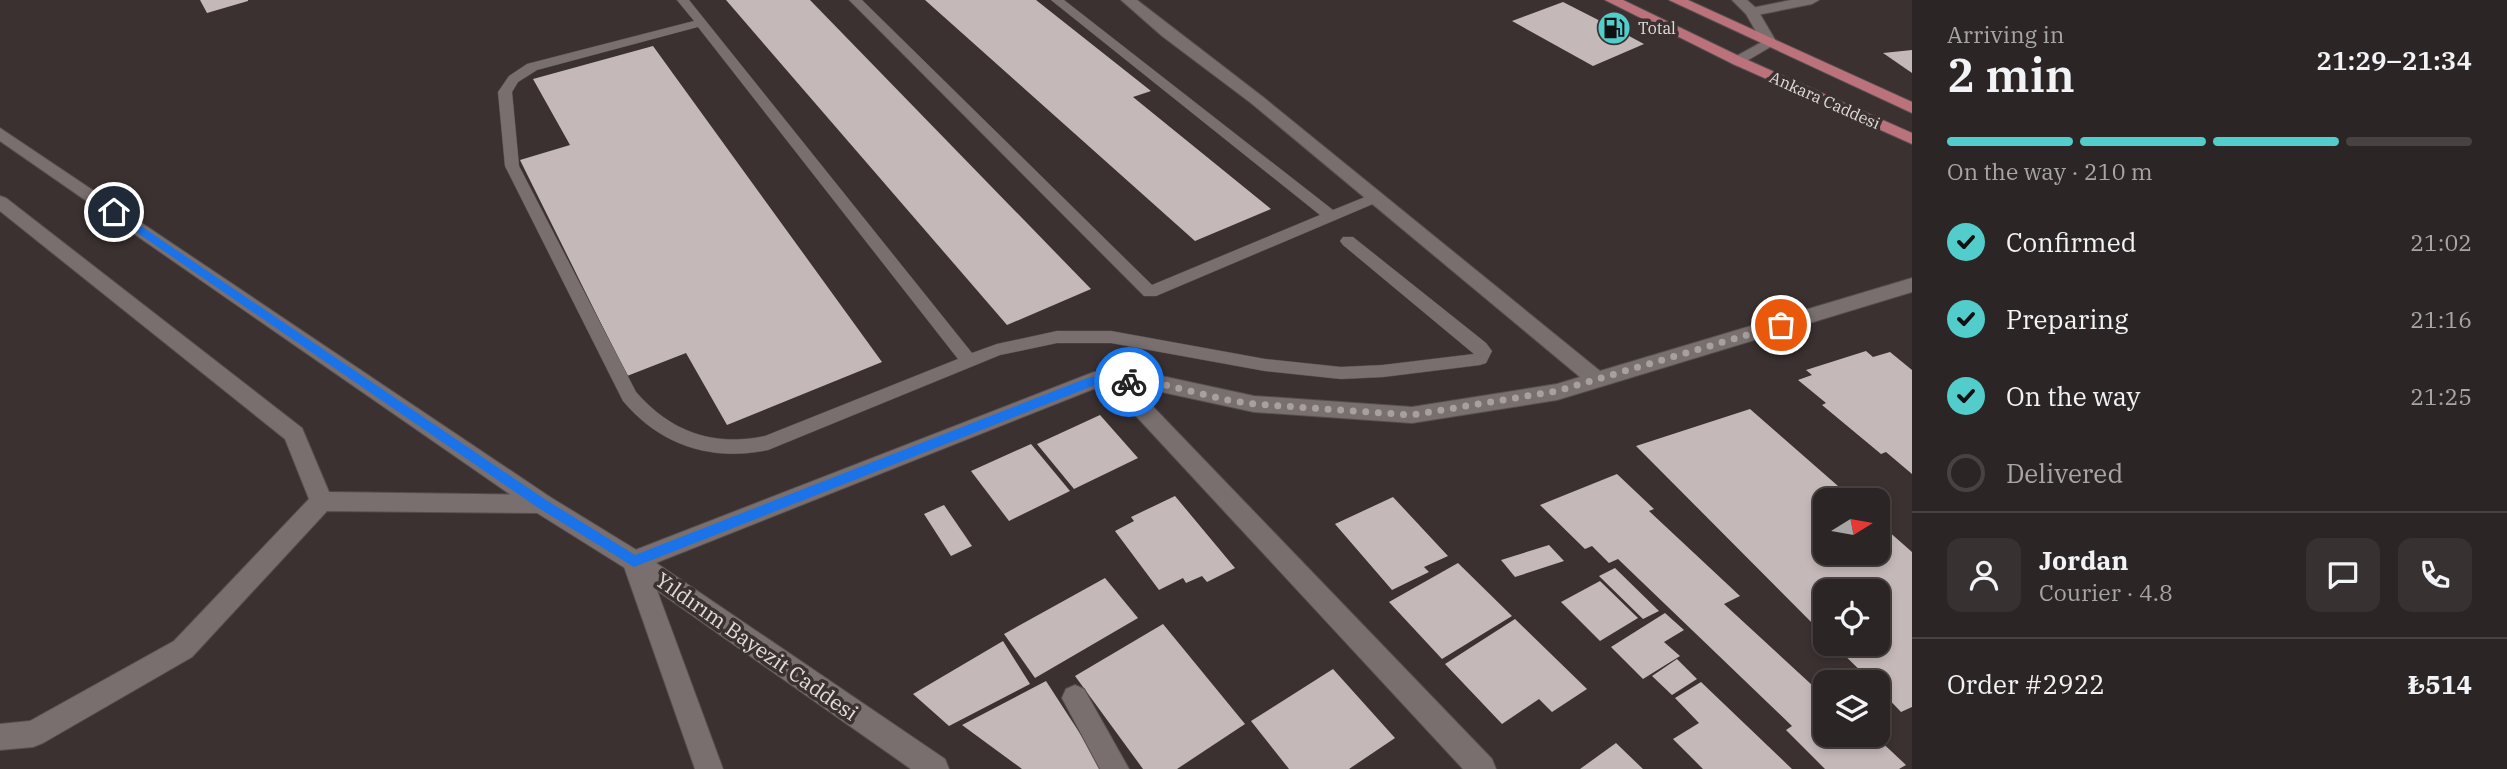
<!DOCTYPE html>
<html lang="en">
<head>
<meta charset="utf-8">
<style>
	:root { --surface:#2c2525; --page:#383132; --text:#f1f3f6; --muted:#a6a5a7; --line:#484242; --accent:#53cdcb }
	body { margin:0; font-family:"IBM Plex Serif",serif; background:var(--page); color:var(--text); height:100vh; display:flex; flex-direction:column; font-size:26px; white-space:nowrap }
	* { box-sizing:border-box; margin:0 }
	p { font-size:23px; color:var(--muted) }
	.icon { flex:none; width:38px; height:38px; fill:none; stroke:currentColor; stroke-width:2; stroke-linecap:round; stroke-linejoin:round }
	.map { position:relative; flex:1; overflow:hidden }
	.drawer { display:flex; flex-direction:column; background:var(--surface); width:595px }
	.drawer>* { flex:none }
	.needle { width:46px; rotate:79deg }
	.tools { position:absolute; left:1813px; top:488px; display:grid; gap:14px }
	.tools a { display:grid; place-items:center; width:77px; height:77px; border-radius:14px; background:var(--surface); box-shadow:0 4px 10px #0003,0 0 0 2px var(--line); font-size:35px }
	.pin { position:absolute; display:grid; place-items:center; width:60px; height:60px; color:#fff; margin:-30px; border:4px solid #fff; border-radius:50%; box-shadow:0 2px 7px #0007 }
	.courier { position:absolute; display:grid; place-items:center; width:70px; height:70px; margin:-35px; border:5px solid #1a73e8; border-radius:50%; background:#fff; color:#222; box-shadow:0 2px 9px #0007 }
	.head em { font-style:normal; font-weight:600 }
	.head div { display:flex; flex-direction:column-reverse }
	.head { display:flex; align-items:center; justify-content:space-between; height:119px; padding:0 35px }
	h1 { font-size:46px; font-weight:600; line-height:52px }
	.bar { display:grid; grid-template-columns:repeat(4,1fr); gap:10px 7px; align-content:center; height:84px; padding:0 35px }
	.bar i { height:9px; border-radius:5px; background:var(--line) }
	.bar .active { background:var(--accent) }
	.bar p { grid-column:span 4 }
	.line { display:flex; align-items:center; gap:18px; padding:0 35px; border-top:2px solid var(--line) }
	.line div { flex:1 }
	.round { display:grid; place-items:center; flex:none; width:74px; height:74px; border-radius:14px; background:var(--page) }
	ol { padding:0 35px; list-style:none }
	li { display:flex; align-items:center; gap:21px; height:77px }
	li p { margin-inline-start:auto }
	li .icon { padding:7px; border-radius:50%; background:var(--accent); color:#111; stroke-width:4 }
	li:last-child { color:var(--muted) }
	li i { width:38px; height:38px; border:4px solid var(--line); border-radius:50% }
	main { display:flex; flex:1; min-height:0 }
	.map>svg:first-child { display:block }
</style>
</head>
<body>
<main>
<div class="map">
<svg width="1912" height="769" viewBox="0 0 1912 769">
	<rect width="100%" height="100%" fill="#3b3131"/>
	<!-- building -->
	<g fill="#c5b8b9">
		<polygon points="200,0 248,0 248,1 207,13"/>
		<polygon points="726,0 810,0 1091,289 1007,325"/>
		<polygon points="925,0 1036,0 1151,91 1133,97 1271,209 1195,241"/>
		<polygon points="1563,2 1614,28 1644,44 1593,66 1512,21"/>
		<polygon points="653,46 882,362 727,425 686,353 627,376 520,160 570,145 533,79"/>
		<polygon points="1912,50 1912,73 1883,53"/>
		<polygon points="1866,351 1873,357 1890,352 1912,370 1912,474 1886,452 1881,454 1822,405 1826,403 1798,380 1812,375 1806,370"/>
		<polygon points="1750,409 1854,500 1825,500 1825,553 1878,553 1878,522 1912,552 1912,707 1901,712 1878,688 1878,682 1872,682 1833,644 1878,644 1878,592 1825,592 1825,636 1636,446"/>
		<polygon points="1100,415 1138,458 1074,489 1037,444"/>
		<polygon points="1031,444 1070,491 1009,521 971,471"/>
		<polygon points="1617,474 1654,509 1649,511 1740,596 1724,604 1825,697 1825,735 1874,735 1906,765 1899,769 1825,769 1786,730 1792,726 1618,559 1609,563 1592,546 1585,549 1540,505"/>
		<polygon points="1175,496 1235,568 1207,582 1202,576 1186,583 1183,578 1159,590 1115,531 1134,521 1131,517"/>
		<polygon points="1393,497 1448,556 1424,567 1429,572 1392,590 1335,524"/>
		<polygon points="944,505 972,546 951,556 924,514"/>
		<polygon points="1549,545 1564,561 1515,577 1501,560"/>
		<polygon points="1458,563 1512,616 1442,659 1389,602"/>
		<polygon points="1615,568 1659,611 1643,619 1599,576"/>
		<polygon points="1105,578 1138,618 1035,678 1004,634"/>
		<polygon points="1600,581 1638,618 1600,641 1561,602"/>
		<polygon points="1665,613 1684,630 1664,642 1680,656 1643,679 1611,647"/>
		<polygon points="1515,619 1587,689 1552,712 1539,699 1502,724 1445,664"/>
		<polygon points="1163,624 1245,724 1177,769 1143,769 1075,676"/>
		<polygon points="1003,641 1030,684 949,726 913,694"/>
		<polygon points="1677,659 1697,679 1672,695 1652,676"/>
		<polygon points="1333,669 1395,738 1349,769 1289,769 1251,721"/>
		<polygon points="1046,681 1103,769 1022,769 962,725"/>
		<polygon points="1701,682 1792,769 1703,769 1673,739 1699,723 1675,698"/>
		<polygon points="1616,743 1643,769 1580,769"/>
	</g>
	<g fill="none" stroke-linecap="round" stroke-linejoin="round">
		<defs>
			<g id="lane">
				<path d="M677,0H689L972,353L997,344L1057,331H1111L1265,359L1341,367L1383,365L1474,354L1343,245L1340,241L1343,237H1353L1486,343L1492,351L1486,363L1480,365L1383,377L1341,379L1265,371L1111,343H1057L1000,355L768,450C711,462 660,445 623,401L505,166L498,92L509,76L527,64L694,21ZM698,27L958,359L765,436C713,447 671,432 636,392L519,166L512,92L518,82L537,70Z"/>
				<polygon points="849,0 862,0 1152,285 1320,215 1051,0 1064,0 1333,210 1375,193 1382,198 1380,201 1156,296 1144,296"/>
			</g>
			<g id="street">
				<polygon points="1121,0 1137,0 1263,97 1600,371 1912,278 1912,292 1557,400 1412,423 1254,412 1157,391 1137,390 1492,759 1496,769 1463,769 1111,389 1096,388 648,566 723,769 695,769 622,561 625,554 1094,372 1157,375 1254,396 1412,407 1557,384 1580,377 1251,103 1162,36"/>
				<polygon points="1791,0 1819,0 1812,4 1752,16 1745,12 1747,9"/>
				<polygon points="0,196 6,198 302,428 329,492 542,495 550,497 554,504 550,511 542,513 327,511 192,657 43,743 33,747 0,750 0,724 30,721 174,641 309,499 285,439 0,211"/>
				<polygon points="1075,685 1084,689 1129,769 1100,769 1062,698 1066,689"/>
			</g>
			<g id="secondary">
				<polygon points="1732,0 1747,0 1757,9 1777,43 1738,66 1733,64 1730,61 1733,58 1762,42 1746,14"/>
				<polygon points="0,128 550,497 643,554 945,759 949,769 911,769 625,568 534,511 0,141"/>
			</g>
			<g id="primary">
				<polygon points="1605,0 1623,0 1743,58 1912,133 1912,144 1733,64"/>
				<polygon points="1669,0 1688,0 1912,102 1912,113"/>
			</g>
		</defs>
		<!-- lane casing -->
		<use href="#lane" stroke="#574f4f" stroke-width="1"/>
		<!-- street casing -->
		<use href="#street" stroke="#574f4f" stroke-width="2"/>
		<!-- secondary casing -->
		<use href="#secondary" stroke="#574f4f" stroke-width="2"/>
		<!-- primary casing -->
		<use href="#primary" stroke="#574f4f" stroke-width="2"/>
		<!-- lane -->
		<use href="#lane" fill="#7a6f6f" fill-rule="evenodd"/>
		<!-- street -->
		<use href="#street" fill="#7a6f6f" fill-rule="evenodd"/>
		<!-- secondary -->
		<use href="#secondary" fill="#7a6f6f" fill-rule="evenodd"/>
		<!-- primary -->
		<use href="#primary" fill="#bb727a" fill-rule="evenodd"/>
	</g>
	<!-- route -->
	<polygon fill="#1a73e8" points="110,210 117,210 546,500 635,555 1090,377 1129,378 1134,382 1129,386 1095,385 634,567 537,507 110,214"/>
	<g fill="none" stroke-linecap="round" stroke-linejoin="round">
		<!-- done -->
		<polyline stroke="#a7a0a0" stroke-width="7" stroke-dasharray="0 12.6" points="1129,382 1157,383 1227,400 1254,404 1412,415 1557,391 1781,325"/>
	</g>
	<!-- icons -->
	<defs>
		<symbol id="fuel-disc" viewBox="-11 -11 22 22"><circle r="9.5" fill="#53cdcb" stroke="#3b3131"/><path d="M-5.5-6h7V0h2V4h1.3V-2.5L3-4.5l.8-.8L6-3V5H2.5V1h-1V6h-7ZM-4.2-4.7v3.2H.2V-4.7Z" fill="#111"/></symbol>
	</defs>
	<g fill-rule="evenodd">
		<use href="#fuel-disc" x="1595" y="9" width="38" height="38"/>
	</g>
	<g text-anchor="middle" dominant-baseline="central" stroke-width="7" stroke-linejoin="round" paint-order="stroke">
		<!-- far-poi labels -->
		<g font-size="16" fill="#e1dbdb" stroke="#3b3131" text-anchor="start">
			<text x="1638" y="28">Total</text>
		</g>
		<!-- far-street labels -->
		<g font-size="16" fill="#e1dbdb" stroke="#3b3131">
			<text transform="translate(1825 100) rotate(24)">Ankara Caddesi</text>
		</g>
		<!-- near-street labels -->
		<g font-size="21" fill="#e1dbdb" stroke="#3b3131">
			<text transform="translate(757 646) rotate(35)">Yıldırım Bayezit Caddesi</text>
		</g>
	</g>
</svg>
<div class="tools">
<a><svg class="needle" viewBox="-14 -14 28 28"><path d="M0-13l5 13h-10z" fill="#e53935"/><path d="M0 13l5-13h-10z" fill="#a6a5a7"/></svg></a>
<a><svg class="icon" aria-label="locate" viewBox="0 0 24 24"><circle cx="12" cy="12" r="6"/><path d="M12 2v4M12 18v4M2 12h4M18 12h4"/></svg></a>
<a><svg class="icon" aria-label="layers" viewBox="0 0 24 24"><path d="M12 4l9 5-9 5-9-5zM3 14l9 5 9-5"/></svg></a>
</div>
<div class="pin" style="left:1781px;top:325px;background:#ea580c"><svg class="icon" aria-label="bag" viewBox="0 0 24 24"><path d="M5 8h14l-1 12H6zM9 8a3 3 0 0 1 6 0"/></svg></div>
<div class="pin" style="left:114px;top:212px;background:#1f2937"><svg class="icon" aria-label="home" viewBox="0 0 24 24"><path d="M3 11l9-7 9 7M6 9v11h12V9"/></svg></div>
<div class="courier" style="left:1129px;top:382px"><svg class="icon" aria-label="bike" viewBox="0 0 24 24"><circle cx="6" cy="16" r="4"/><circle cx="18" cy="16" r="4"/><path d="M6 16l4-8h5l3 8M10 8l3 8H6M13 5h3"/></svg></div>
</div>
<section class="drawer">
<div class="head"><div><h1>2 min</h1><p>Arriving in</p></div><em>21:29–21:34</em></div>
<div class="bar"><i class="active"></i><i class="active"></i><i class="active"></i><i></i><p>On the way · 210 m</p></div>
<ol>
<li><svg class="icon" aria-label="check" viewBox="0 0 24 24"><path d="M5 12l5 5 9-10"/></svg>Confirmed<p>21:02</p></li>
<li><svg class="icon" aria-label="check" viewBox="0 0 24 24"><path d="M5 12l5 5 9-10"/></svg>Preparing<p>21:16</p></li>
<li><svg class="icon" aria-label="check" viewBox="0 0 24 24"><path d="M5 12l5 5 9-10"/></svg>On the way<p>21:25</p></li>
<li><i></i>Delivered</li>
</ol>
<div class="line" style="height:126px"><a class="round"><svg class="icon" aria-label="person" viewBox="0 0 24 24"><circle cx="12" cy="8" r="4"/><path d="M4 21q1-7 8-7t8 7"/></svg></a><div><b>Jordan</b><p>Courier · 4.8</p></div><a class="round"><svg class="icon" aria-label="chat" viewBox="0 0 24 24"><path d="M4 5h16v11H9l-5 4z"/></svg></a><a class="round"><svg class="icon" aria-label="phone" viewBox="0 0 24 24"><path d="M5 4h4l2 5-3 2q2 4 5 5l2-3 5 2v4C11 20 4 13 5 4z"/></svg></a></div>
<div class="line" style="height:91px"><div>Order #2922</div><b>₺514</b></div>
</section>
</main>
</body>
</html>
